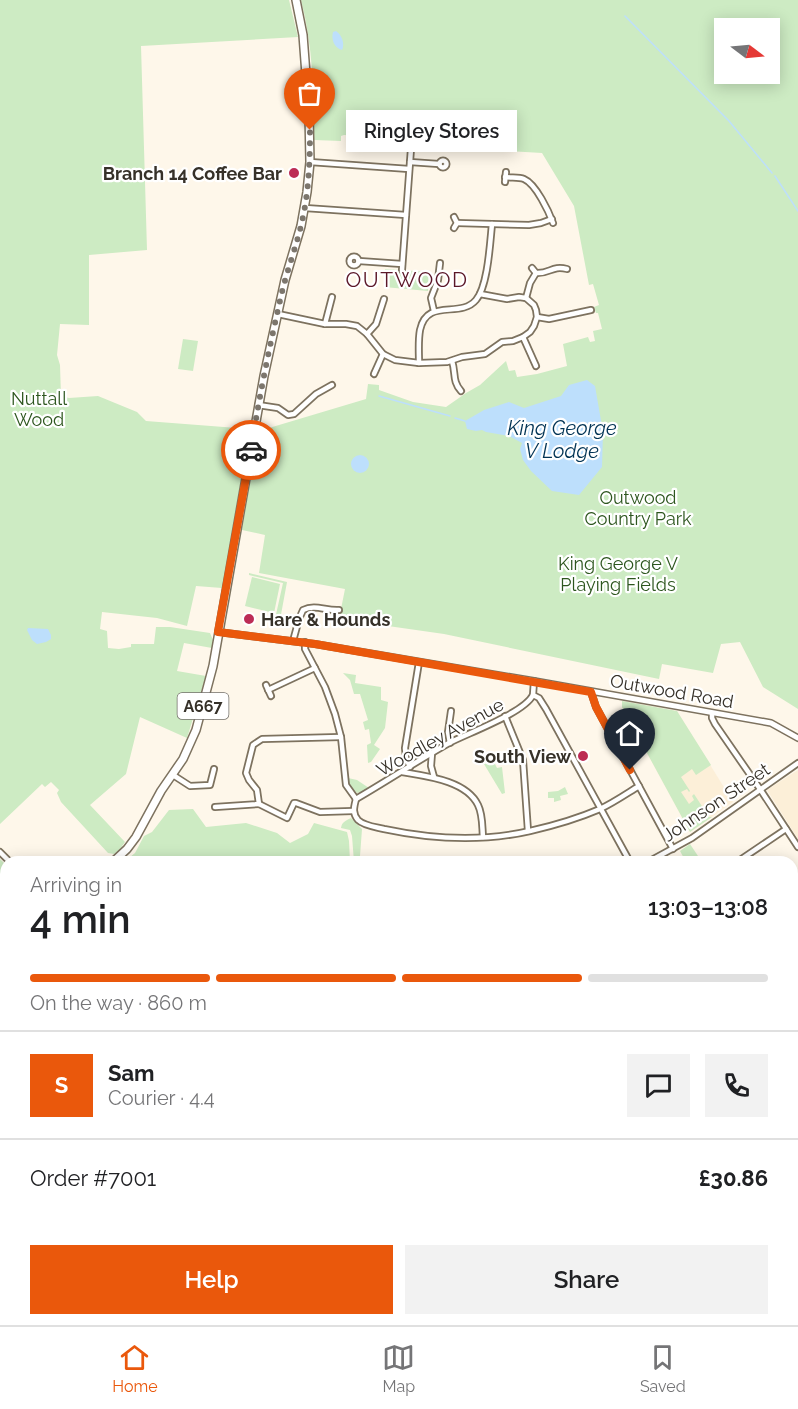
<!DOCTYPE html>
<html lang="en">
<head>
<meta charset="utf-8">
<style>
	:root { --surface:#fff; --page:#f2f2f2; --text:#202124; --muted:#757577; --line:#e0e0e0; --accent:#ea580c }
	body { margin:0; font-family:Raleway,sans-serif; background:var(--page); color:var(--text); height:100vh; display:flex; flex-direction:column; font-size:22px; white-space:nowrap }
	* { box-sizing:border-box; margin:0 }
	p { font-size:20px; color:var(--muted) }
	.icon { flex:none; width:33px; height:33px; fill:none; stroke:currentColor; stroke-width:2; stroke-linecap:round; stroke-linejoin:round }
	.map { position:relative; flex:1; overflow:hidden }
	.drawer { position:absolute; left:0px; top:856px; width:798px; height:470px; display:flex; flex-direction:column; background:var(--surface); border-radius:18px 18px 0 0; box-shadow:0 3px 15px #0003 }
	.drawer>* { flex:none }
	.needle { width:39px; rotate:106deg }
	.fabs { position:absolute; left:714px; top:18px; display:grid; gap:12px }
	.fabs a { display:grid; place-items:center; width:66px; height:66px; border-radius:0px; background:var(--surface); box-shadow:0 3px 15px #0003; font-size:30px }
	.pin { position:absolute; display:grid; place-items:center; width:51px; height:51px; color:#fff; margin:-62px -26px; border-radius:50% 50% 50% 0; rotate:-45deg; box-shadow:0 0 6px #0007 }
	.pin .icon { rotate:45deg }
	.courier { position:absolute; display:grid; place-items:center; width:60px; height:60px; margin:-30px; border:4px solid #ea580c; border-radius:50%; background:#fff; color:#222; box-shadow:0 2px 8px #0007 }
	.bubble { position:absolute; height:42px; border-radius:0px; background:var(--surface); box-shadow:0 3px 15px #0003; font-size:20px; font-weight:600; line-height:42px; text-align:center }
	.head em { font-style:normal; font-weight:600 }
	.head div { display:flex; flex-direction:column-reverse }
	.head { display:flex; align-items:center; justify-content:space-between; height:102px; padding:0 30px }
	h1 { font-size:39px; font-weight:600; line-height:45px }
	.bar { display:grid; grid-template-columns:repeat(4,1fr); gap:9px 6px; align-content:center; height:72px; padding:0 30px }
	.bar i { height:8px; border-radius:4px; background:var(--line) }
	.bar .selected { background:var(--accent) }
	.bar p { grid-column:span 4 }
	.line { display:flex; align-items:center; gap:15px; padding:0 30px; border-top:2px solid var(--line) }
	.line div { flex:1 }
	.round { display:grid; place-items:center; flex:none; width:63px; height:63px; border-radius:0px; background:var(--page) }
	.primary-button { display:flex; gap:12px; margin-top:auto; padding:12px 30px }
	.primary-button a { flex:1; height:69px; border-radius:0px; background:var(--accent); color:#fff; font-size:24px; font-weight:600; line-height:69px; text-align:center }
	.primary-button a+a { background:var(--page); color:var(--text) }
	.dock { display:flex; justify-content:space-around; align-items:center; height:84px; border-top:2px solid var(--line); background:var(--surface); font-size:16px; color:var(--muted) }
	.dock a { display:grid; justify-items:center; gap:3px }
	.dock .selected { color:var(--accent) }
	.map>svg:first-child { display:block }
</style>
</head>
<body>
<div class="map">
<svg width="798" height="1325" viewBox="0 0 798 1325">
	<rect width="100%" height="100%" fill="#fef7ea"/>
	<!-- built -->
	<g fill="#fcefd8">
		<polygon points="622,701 677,711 733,802 690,832 622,707"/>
		<polygon points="798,770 798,839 767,790"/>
		<polygon points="494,1320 529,1320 528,1325 495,1325"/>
	</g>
	<!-- green -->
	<g fill="#cdebc3" fill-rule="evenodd">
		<polygon points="0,0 289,0 298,37 141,46 147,250 89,255 89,325 60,324 57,355 60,365 61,396 69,398 98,396 137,412 146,421 250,429 222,588 196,586 187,626 157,618 102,612 100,629 107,631 108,648 119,649 131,647 131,644 154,644 156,627 170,627 210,633 213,640 212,648 184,643 177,671 206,676 187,738 140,717 126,774 90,805 125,842 120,849 114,854 108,853 61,802 57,793 59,790 51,782 45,787 42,784 0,824"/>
		<path d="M301,0H798V709L763,687L740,642L721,644L713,673L662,664L659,679L444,634L339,619L345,589L259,573L265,535L242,530L259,431L366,399L368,384L379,385V390L413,402L446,407L466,393L480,385L506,361L509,371L515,370L517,377L537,374L567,366L563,344L588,337L590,342L595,341L593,331L602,329L598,313H596L594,307L599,305L593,284L589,285L574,206L542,153L492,150L482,143L484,134L463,128L462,122L458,120L442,123L441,126H416L412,128L407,136L387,138L344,135L341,136V141L314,140C314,93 313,46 301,0ZM724,28H770V74H724Z"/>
		<polygon points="385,269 429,272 428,291 384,287"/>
		<polygon points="183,339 198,341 193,371 178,369"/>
		<polygon points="249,573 287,582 280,620 275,619 283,583 249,575"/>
		<polygon points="252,577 280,584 274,613 245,606"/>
		<polygon points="343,673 356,675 355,683 381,687 381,700 388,702 385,728 374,745 380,749 371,762 368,763 367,745 371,743 369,729 365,730 363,722 368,720 360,694 354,694 350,680"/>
		<polygon points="622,701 677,711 711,765 696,775 692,769 681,777 690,791 689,792 687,789 681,792 689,804 694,800 692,796 694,794 709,817 712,817 690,832 622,707"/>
		<polygon points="494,762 497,768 502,767 505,793 502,794 484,764"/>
		<polygon points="348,778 357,780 369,788 364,791 357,793 348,784"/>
		<polygon points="565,787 568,794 560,796 561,800 554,802 554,798 548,798 548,792 558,791"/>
		<polygon points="193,809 206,827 246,823 277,833 290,843 308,834 314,823 347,832 349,841 350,862 124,862 135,853 144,836 152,832 169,810"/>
		<path d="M351,818L362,829L360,856L371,861V862H354L352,836L350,830L341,828C342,822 345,821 351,818Z"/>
		<polygon points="690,844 702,862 686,862 680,851"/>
		<polygon points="0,859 6,865 6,940 0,944"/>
		<polygon points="6,955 6,1320 59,1320 50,1325 0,1325 0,960"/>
		<polygon points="798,1262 798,1307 792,1311 792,1278"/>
		<polygon points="156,1320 494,1320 495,1325 155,1325"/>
	</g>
	<!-- water -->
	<g fill="#bddffc">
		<path d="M336,31C342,35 345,44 342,50C334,48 331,39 333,32Z"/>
		<polygon points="587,380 595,386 603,432 602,467 579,495 552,491 531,471 523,460 520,449 522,443 509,436 486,432 482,430 476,431 467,429 465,421 484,410 509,402 524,408 561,396 569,385"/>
		<circle cx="360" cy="464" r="9"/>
		<polygon points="28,628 48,629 51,635 51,639 46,642 37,644 32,640 27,630"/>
	</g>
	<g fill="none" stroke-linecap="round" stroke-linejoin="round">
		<!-- stream -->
		<g stroke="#bddffc" stroke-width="1.5">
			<polyline points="625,16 729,121 772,173"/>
			<polyline points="775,176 798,211"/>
			<polyline points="379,396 450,416"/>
			<polyline points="455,418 465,421"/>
		</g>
		<defs>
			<g id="minor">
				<circle cx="443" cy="164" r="3.5"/>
				<polyline points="310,162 409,169"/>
				<polyline points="410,162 439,164"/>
				<path d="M505,177C511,178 519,177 524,179C536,184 549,212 553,223"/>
				<polyline points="505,182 506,172"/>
				<polyline points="305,208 406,215"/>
				<polyline points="457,223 529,225 541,223 552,219"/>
				<polyline points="454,228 457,223 454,217"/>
				<circle cx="354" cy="261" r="4.5"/>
				<polyline points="359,261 402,264"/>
				<path d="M532,268L536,273C550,274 552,265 567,269"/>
				<polyline points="402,270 412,135"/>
				<polyline points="526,298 530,283 536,273"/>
				<polyline points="434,311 431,298 438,280 440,263"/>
				<polyline points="278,314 325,324 346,324 357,326 367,334 383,354 395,360 419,363 447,362 462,357 485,354 502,342 513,341 523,337 530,332 534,326 537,317 536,310 534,305 526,298 519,297 507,299 480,294"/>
				<polyline points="537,317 549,319 591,310"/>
				<polyline points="325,324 332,297"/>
				<polyline points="367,334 376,324 384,299"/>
				<polyline points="523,337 536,366"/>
				<path d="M452,361C456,373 452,381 461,391"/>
				<path d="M419,363C419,352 418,341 420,330C427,297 460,319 476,300C488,286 490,243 492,224"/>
				<polyline points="374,374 383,354"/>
				<polyline points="258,405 278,408 288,415 294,414 316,394 332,385"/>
				<path d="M293,641L299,619L303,610C315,604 326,611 339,610"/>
				<polyline points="305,642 305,649 325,687 335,714 341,737 346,785 356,799"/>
				<polyline points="534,681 533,695 539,698 546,709 630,862"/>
				<polyline points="266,685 271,696"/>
				<polyline points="268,690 315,668"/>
				<polyline points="591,692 596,707 673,849"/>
				<polyline points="712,713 712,718 715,724 760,789 798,847"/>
				<polyline points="505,716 523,760 528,831"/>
				<polyline points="450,743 448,732 451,711"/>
				<polyline points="432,753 431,766 434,777"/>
				<polyline points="410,767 406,758 405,748 419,662"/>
				<path d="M402,772C425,776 466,780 478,805C483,815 482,827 483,837"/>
				<polyline points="173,775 190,786 210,785 214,769"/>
				<path d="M356,799C354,807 352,813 358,820C364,826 376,827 384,829C431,839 482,842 530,831C552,826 579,818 600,809C613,803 626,794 639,786"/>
				<path d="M356,799C387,781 417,761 449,743C468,733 524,713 533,695"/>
				<polyline points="259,804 287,818 294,803 296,803 320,812 353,811"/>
				<polyline points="215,807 259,804 257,790 249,780 246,773 253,745 262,739 341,737"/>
				<polyline points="0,852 10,862"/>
				<polyline points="648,862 692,838 798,763"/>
				<polyline points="737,862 786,829"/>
				<polyline points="792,948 798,943"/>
				<polyline points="792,974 798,985"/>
				<polyline points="792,1042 798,1052"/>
				<polyline points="792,1081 798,1078"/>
				<polyline points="792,1117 798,1114"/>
				<polyline points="792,1141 793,1146 792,1155"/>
				<polyline points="703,1320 742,1325"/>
				<polyline points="555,1325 556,1320"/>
				<polyline points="619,1325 620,1320"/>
				<polyline points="668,1325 669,1320"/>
			</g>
			<g id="tertiary">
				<polyline points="218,632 315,644 534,681 771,723 798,738"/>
				<polyline points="792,1041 798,1037"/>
				<polyline points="112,1325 121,1320"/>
			</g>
			<g id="primary">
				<polyline points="113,862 127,849 136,837 161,791 183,759 196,730 213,666 264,376 285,280 301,226 307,192 310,162 309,114 303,35 296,0"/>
				<polyline points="0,949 6,945"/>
				<polyline points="792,1255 798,1240"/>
				<polyline points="765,1325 766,1320"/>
			</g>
		</defs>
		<!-- minor casing -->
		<use href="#minor" stroke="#7d725f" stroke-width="8"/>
		<!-- tertiary casing -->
		<use href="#tertiary" stroke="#7d725f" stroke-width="8"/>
		<!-- primary casing -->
		<use href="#primary" stroke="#7d725f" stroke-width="10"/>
		<!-- minor -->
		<use href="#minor" stroke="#fff" stroke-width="4.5"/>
		<!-- tertiary -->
		<use href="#tertiary" stroke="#fff" stroke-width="5"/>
		<!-- primary -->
		<use href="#primary" stroke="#fff" stroke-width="7"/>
		<!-- tram -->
		<g stroke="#59544b" stroke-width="1.5">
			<polyline points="792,1316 798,1312"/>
			<polyline points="777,1325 785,1320"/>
		</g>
	</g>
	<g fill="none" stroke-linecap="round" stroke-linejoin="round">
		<!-- done -->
		<path stroke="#7c766d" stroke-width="6" stroke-dasharray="0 10.8" d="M251,450C259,397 270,344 282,292C288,267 298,242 303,217C309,188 310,159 310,130"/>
		<!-- route -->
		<polyline stroke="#ea580c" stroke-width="8" points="251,450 218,632 315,644 591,692 596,707 630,770"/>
	</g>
	<!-- markers -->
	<g fill="#bc2c55" stroke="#fff" stroke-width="2">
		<circle cx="294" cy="173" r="6"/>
		<circle cx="249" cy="619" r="6"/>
		<circle cx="583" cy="756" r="6"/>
	</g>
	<g text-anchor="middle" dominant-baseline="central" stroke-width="4.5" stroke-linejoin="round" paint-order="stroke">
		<!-- shield labels -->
		<rect fill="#fff" stroke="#726f69" stroke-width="1.5" x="177.5" y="693" width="51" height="26" rx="4.5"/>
		<g font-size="16" font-weight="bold" fill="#363129">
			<text x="203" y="706">A667</text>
		</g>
		<!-- poi labels -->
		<g font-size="18" font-weight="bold" fill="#363129" stroke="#fff" text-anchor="end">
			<text x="282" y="173">Branch 14 Coffee Bar</text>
			<text x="261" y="619" text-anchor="start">Hare &amp; Hounds</text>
			<text x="571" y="756">South View</text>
		</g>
		<!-- park labels -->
		<g font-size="18" fill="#2d561e" stroke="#fff">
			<text x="39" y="398">Nuttall<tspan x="39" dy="21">Wood</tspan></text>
			<text x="638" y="497">Outwood<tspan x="638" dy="21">Country Park</tspan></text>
			<text x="618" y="563">King George V<tspan x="618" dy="21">Playing Fields</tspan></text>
		</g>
		<!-- street labels -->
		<g font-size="18" fill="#363129" stroke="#fff">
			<text transform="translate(672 691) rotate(10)">Outwood Road</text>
			<text transform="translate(440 737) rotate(-29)">Woodley Avenue</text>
			<text transform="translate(716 802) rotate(-34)">Johnson Street</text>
		</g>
		<!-- water labels -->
		<g font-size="20" font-style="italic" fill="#003354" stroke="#fff">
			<text x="562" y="428">King George<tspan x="562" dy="23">V Lodge</tspan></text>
		</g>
		<!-- quarter labels -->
		<g font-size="21" letter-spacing="1.5" fill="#5b1728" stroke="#fff">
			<text x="407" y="279">OUTWOOD</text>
		</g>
	</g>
</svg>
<div class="fabs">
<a><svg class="needle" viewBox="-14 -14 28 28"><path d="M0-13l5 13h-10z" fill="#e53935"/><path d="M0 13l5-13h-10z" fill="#757577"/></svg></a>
</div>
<div class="pin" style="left:310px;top:130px;background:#ea580c"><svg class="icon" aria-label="bag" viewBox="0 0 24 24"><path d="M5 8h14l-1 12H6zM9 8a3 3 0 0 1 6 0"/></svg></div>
<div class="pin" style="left:630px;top:770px;background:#1f2937"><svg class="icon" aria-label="home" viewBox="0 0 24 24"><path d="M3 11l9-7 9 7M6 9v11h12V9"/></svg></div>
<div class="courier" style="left:251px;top:450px"><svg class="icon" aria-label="car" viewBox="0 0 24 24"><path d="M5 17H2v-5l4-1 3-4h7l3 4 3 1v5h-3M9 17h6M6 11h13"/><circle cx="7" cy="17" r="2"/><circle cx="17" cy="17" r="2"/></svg></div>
<div class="bubble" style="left:346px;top:110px;width:171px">Ringley Stores</div>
<section class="drawer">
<div class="head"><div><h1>4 min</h1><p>Arriving in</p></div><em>13:03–13:08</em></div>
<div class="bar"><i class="selected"></i><i class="selected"></i><i class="selected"></i><i></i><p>On the way · 860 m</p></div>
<div class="line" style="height:108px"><b class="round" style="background:var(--accent);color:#fff">S</b><div><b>Sam</b><p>Courier · 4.4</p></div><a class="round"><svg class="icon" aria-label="chat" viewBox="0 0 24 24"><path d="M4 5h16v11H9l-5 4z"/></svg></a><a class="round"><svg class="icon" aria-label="phone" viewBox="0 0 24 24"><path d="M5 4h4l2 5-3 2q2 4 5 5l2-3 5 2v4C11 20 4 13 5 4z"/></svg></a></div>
<div class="line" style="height:78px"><div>Order #7001</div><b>£30.86</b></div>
<div class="primary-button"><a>Help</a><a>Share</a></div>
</section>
</div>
<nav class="dock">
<a class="selected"><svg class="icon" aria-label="home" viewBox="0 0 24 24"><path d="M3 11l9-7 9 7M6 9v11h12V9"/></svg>Home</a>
<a><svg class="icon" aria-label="map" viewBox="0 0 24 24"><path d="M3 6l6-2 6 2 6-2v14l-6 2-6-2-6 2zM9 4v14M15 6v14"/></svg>Map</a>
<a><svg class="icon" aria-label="saved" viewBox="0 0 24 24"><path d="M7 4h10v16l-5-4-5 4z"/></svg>Saved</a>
</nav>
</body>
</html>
